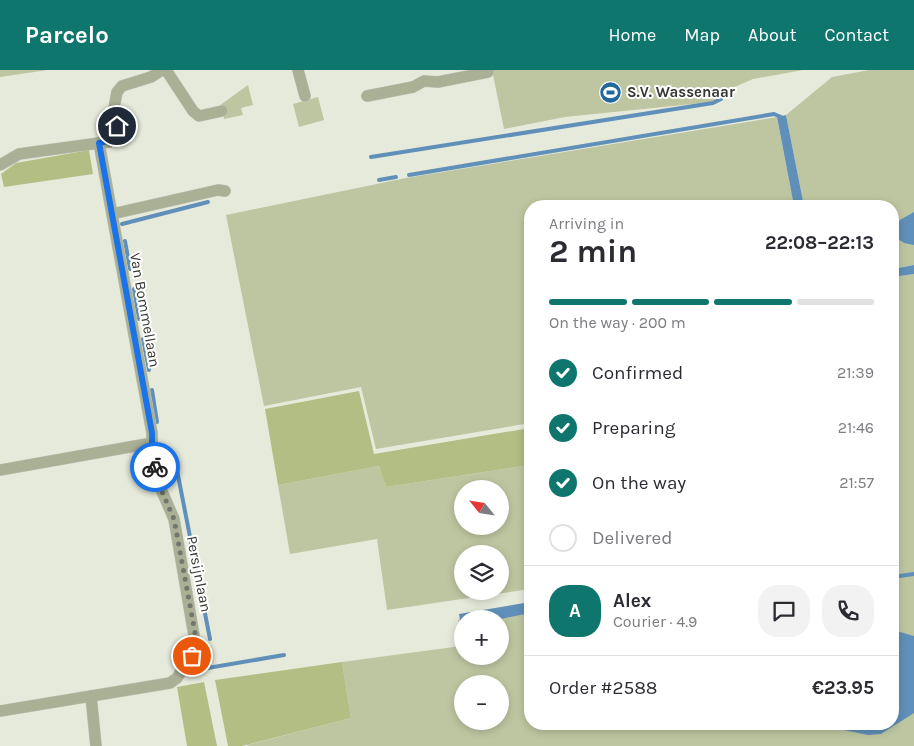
<!DOCTYPE html>
<html lang="en">
<head>
<meta charset="utf-8">
<style>
	:root { --surface:#fff; --page:#f2f2f3; --text:#2b2b33; --muted:#7c7c81; --line:#e1e1e2; --accent:#0f766e }
	body { margin:0; font-family:Karla,sans-serif; background:var(--page); color:var(--text); height:100vh; display:flex; flex-direction:column; font-size:19px; white-space:nowrap }
	* { box-sizing:border-box; margin:0 }
	p { font-size:16px; color:var(--muted) }
	.icon { flex:none; width:28px; height:28px; fill:none; stroke:currentColor; stroke-width:2; stroke-linecap:round; stroke-linejoin:round }
	.map { position:relative; flex:1; overflow:hidden }
	.details { position:absolute; left:524px; top:130px; width:375px; height:530px; display:flex; flex-direction:column; background:var(--surface); border-radius:20px; box-shadow:0 2px 8px #0003 }
	.details>* { flex:none }
	.needle { width:32px; rotate:300deg }
	.controls { position:absolute; left:454px; top:410px; display:grid; gap:10px }
	.controls a { display:grid; place-items:center; width:55px; height:55px; border-radius:50%; background:var(--surface); box-shadow:0 2px 8px #0003; font-size:25px }
	.pin { position:absolute; display:grid; place-items:center; width:42px; height:42px; color:#fff; margin:-21px; border:2px solid #fff; border-radius:50%; box-shadow:0 1px 5px #0007 }
	.courier { position:absolute; display:grid; place-items:center; width:50px; height:50px; margin:-25px; border:4px solid #1a73e8; border-radius:50%; background:#fff; color:#222; box-shadow:0 1px 6px #0007 }
	.summary em { font-style:normal; font-weight:700 }
	.summary div { display:flex; flex-direction:column-reverse }
	.summary { display:flex; align-items:center; justify-content:space-between; height:85px; padding:0 25px }
	h1 { font-size:32px; font-weight:700; line-height:38px }
	.bar { display:grid; grid-template-columns:repeat(4,1fr); gap:8px 5px; align-content:center; height:60px; padding:0 25px }
	.bar i { height:6px; border-radius:4px; background:var(--line) }
	.bar .active { background:var(--accent) }
	.bar p { grid-column:span 4 }
	.line { display:flex; align-items:center; gap:12px; padding:0 25px; border-top:1px solid var(--line) }
	.line div { flex:1 }
	.round { display:grid; place-items:center; flex:none; width:52px; height:52px; border-radius:20px; background:var(--page) }
	ol { padding:0 25px; list-style:none }
	li { display:flex; align-items:center; gap:15px; height:55px }
	li p { margin-inline-start:auto }
	li .icon { padding:5px; border-radius:50%; background:var(--accent); color:#fff; stroke-width:4 }
	li:last-child { color:var(--muted) }
	li i { width:28px; height:28px; border:2px solid var(--line); border-radius:50% }
	header { display:flex; align-items:center; gap:30px; box-sizing:border-box; height:70px; padding:0 25px; background:var(--accent); color:#fff }
	header strong { font-size:24px }
	nav { display:flex; gap:28px; margin-inline-start:auto; font-size:18px }
	.map>svg:first-child { display:block }
</style>
</head>
<body>
<header>
<strong>Parcelo</strong>
<nav><a>Home</a><a>Map</a><a>About</a><a>Contact</a></nav>
</header>
<div class="map">
<svg width="914" height="676" viewBox="0 0 914 676">
	<rect width="100%" height="100%" fill="#e6eadb"/>
	<!-- green -->
	<g fill="#bec6a1" fill-rule="evenodd">
		<polygon points="0,0 48,0 0,7"/>
		<polygon points="492,0 803,0 753,9 730,19 724,27 712,32 565,47 504,59"/>
		<polygon points="869,0 914,0 914,195 893,199 892,136 804,136 786,45 832,7"/>
		<polygon points="248,15 253,35 241,38 243,45 224,49 223,41 219,36"/>
		<polygon points="318,27 324,50 299,57 293,34"/>
		<polygon points="777,47 794,136 530,136 530,353 376,379 361,317 264,336 226,145 406,108"/>
		<path d="M914,204V676H248L247,675L351,648L342,592L461,576L458,550L462,549V586H500V549H466L530,539V654H892V207ZM462,614H500V651H462Z"/>
		<path d="M530,395V519L387,540L377,469L290,484L278,415L379,396L386,417ZM462,419H500V456H462ZM462,484H500V521H462Z"/>
	</g>
	<!-- forest -->
	<g fill="#b2be83">
		<polygon points="89,80 93,104 4,117 1,104 16,93"/>
		<polygon points="359,321 374,384 530,358 530,395 386,417 379,396 278,415 265,339"/>
		<polygon points="342,592 351,648 242,676 228,676 215,610"/>
		<polygon points="204,612 217,676 187,676 177,617"/>
	</g>
	<!-- water -->
	<g fill="#6090b9">
		<polygon points="786,45 804,136 794,136 777,47"/>
		<polygon points="914,142 914,175 904,173 895,167 894,157 900,150"/>
		<polygon points="914,195 914,204 893,207 893,199"/>
		<polygon points="530,532 530,543 500,549 462,549 461,556 459,544"/>
		<polygon points="893,560 914,566 914,643 881,664 868,665 815,654 892,654"/>
	</g>
	<g fill="none" stroke-linecap="round" stroke-linejoin="round">
		<!-- stream -->
		<g stroke="#6090b9" stroke-width="4">
			<polyline points="371,87 713,33 721,29"/>
			<polyline points="409,105 774,44 781,47"/>
			<polyline points="379,110 396,107"/>
			<polyline points="122,154 208,132"/>
			<polyline points="125,171 130,199"/>
			<polyline points="134,219 139,249"/>
			<polyline points="143,269 149,300"/>
			<polyline points="152,320 157,352"/>
			<polyline points="175,390 210,569"/>
			<polyline points="892,507 914,504"/>
			<polyline points="202,599 284,585"/>
		</g>
		<defs>
			<g id="street">
				<polyline points="166,0 193,41 199,46 222,41"/>
				<polyline points="298,0 305,26"/>
				<polyline points="367,26 413,17 424,11 438,12 488,2"/>
				<polyline points="0,95 19,84 99,73"/>
				<polyline points="112,144 218,120 225,121"/>
				<polyline points="0,400 152,373"/>
				<polyline points="91,626 96,676"/>
				<polyline points="0,641 170,613 177,608 196,577 174,449 157,410 152,378 152,363 99,73 109,72 117,62 117,56 114,38 117,22 122,16 151,7 162,0"/>
			</g>
		</defs>
		<!-- street casing -->
		<use href="#street" stroke="#c3c6b9" stroke-width="12"/>
		<!-- street -->
		<use href="#street" stroke="#aab096" stroke-width="11"/>
	</g>
	<g fill="none" stroke-linecap="round" stroke-linejoin="round">
		<!-- done -->
		<polyline stroke="#73766c" stroke-width="5" stroke-dasharray="0 9" points="155,397 157,410 174,449 196,568 196,576 192,586"/>
		<!-- route -->
		<path stroke="#1a73e8" stroke-width="6" d="M117,56C116,68 110,71 99,73L152,363V378L155,397"/>
	</g>
	<!-- icons -->
	<defs>
		<symbol id="stadium-disc" viewBox="-11 -11 22 22"><circle r="9.5" fill="#21679c" stroke="#fff"/><path d="M0-5a6.5 5 0 1 0 0 10a6.5 5 0 1 0 0-10ZM-3.5-1.8h7v3.6h-7Z" fill="#fff"/></symbol>
	</defs>
	<g fill-rule="evenodd">
		<use href="#stadium-disc" x="598" y="10" width="25" height="25"/>
	</g>
	<g text-anchor="middle" dominant-baseline="central" stroke-width="4" stroke-linejoin="round" paint-order="stroke">
		<!-- poi labels -->
		<g font-size="15" font-weight="bold" fill="#353731" stroke="#fff" text-anchor="start">
			<text x="627" y="22">S.V. Wassenaar</text>
		</g>
		<!-- street labels -->
		<g font-size="15" fill="#353731" stroke="#fff">
			<text transform="translate(145 240) rotate(80)">Van Bommellaan</text>
			<text transform="translate(199 504) rotate(79)">Persijnlaan</text>
		</g>
	</g>
</svg>
<div class="controls">
<a><svg class="needle" viewBox="-14 -14 28 28"><path d="M0-13l5 13h-10z" fill="#e53935"/><path d="M0 13l5-13h-10z" fill="#7c7c81"/></svg></a>
<a><svg class="icon" aria-label="layers" viewBox="0 0 24 24"><path d="M12 4l9 5-9 5-9-5zM3 14l9 5 9-5"/></svg></a>
<a>+</a>
<a>−</a>
</div>
<div class="pin" style="left:192px;top:586px;background:#ea580c"><svg class="icon" aria-label="bag" viewBox="0 0 24 24"><path d="M5 8h14l-1 12H6zM9 8a3 3 0 0 1 6 0"/></svg></div>
<div class="pin" style="left:117px;top:56px;background:#1f2937"><svg class="icon" aria-label="home" viewBox="0 0 24 24"><path d="M3 11l9-7 9 7M6 9v11h12V9"/></svg></div>
<div class="courier" style="left:155px;top:397px"><svg class="icon" aria-label="bike" viewBox="0 0 24 24"><circle cx="6" cy="16" r="4"/><circle cx="18" cy="16" r="4"/><path d="M6 16l4-8h5l3 8M10 8l3 8H6M13 5h3"/></svg></div>
<section class="details">
<div class="summary"><div><h1>2 min</h1><p>Arriving in</p></div><em>22:08–22:13</em></div>
<div class="bar"><i class="active"></i><i class="active"></i><i class="active"></i><i></i><p>On the way · 200 m</p></div>
<ol>
<li><svg class="icon" aria-label="check" viewBox="0 0 24 24"><path d="M5 12l5 5 9-10"/></svg>Confirmed<p>21:39</p></li>
<li><svg class="icon" aria-label="check" viewBox="0 0 24 24"><path d="M5 12l5 5 9-10"/></svg>Preparing<p>21:46</p></li>
<li><svg class="icon" aria-label="check" viewBox="0 0 24 24"><path d="M5 12l5 5 9-10"/></svg>On the way<p>21:57</p></li>
<li><i></i>Delivered</li>
</ol>
<div class="line" style="height:90px"><b class="round" style="background:var(--accent);color:#fff">A</b><div><b>Alex</b><p>Courier · 4.9</p></div><a class="round"><svg class="icon" aria-label="chat" viewBox="0 0 24 24"><path d="M4 5h16v11H9l-5 4z"/></svg></a><a class="round"><svg class="icon" aria-label="phone" viewBox="0 0 24 24"><path d="M5 4h4l2 5-3 2q2 4 5 5l2-3 5 2v4C11 20 4 13 5 4z"/></svg></a></div>
<div class="line" style="height:65px"><div>Order #2588</div><b>€23.95</b></div>
</section>
</div>
</body>
</html>
